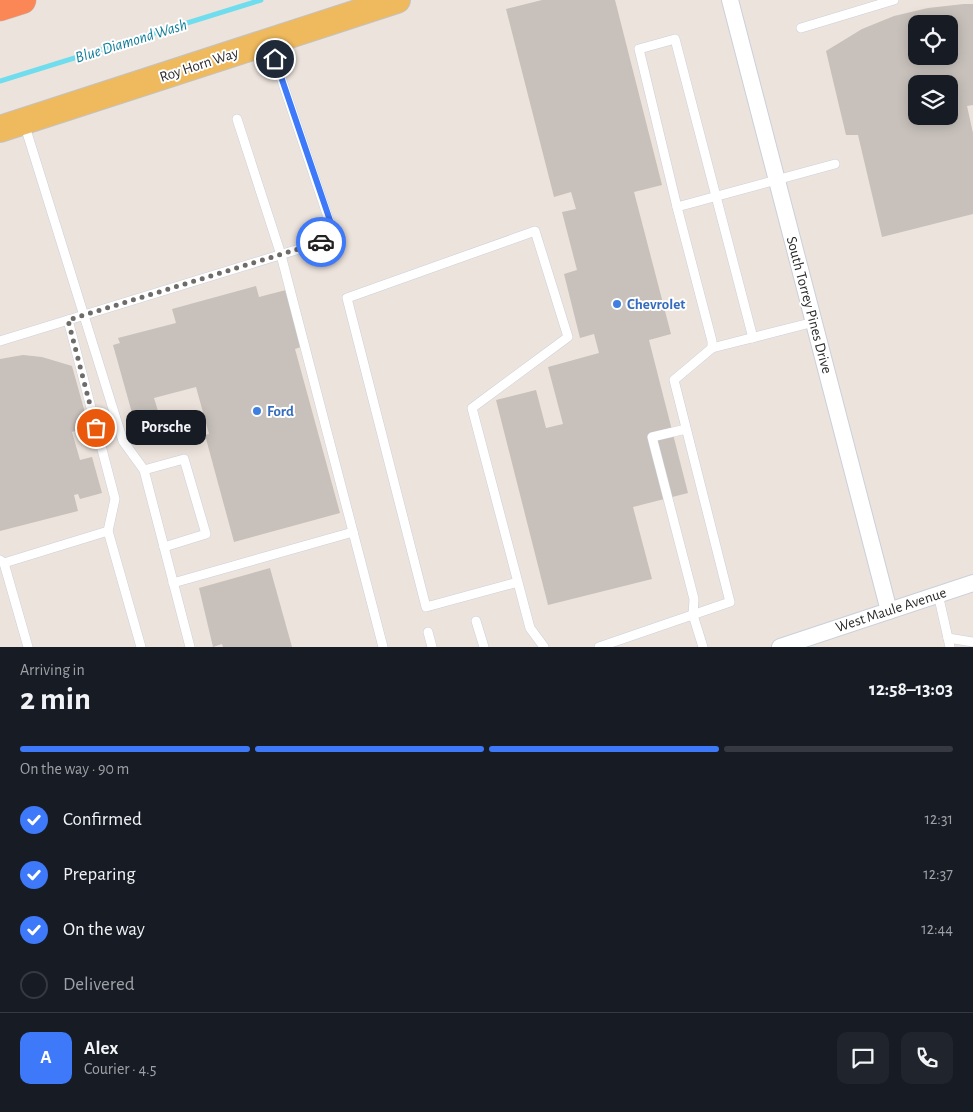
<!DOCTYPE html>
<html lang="en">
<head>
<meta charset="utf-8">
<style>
	:root { --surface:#171b24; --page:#20242c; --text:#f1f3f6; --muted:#9ea1a6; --line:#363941; --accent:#3d79f8 }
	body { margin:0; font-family:"Alegreya Sans",sans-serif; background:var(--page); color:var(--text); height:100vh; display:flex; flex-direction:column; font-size:19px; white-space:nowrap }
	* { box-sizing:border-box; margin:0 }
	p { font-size:16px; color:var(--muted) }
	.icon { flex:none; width:28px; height:28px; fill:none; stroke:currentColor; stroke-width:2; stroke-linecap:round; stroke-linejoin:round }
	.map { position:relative; height:647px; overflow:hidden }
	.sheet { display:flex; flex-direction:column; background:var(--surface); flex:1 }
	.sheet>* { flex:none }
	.fabs { position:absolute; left:908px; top:15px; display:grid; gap:10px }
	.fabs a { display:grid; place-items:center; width:50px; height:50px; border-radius:10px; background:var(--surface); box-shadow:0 2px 12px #0003; font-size:25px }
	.pin { position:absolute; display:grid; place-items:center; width:42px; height:42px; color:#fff; margin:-21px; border:2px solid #fff; border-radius:50%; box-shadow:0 1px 5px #0007 }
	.courier { position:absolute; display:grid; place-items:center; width:50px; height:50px; margin:-25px; border:4px solid #3d79f8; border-radius:50%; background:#fff; color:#222; box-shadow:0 1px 6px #0007 }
	.bubble { position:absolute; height:35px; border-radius:10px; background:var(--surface); box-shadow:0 2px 12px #0003; font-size:16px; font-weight:600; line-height:35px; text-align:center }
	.head em { font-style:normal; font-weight:600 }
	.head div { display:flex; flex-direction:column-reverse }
	.head { display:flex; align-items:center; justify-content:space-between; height:85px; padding:0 20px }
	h1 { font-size:32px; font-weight:600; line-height:38px }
	.bar { display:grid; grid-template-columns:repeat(4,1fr); gap:8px 5px; align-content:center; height:60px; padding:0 20px }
	.bar i { height:6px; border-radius:4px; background:var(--line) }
	.bar .selected { background:var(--accent) }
	.bar p { grid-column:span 4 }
	.line { display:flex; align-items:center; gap:12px; padding:0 20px; border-top:1px solid var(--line) }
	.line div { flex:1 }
	.round { display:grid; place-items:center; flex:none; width:52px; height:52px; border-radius:10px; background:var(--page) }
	ol { padding:0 20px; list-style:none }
	li { display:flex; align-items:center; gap:15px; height:55px }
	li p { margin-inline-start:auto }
	li .icon { padding:5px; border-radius:50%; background:var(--accent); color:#fff; stroke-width:4 }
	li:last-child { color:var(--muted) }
	li i { width:28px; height:28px; border:2px solid var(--line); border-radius:50% }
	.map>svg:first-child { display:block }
</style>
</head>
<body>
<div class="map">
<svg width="973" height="647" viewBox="0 0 973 647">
	<rect width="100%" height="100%" fill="#ece3dc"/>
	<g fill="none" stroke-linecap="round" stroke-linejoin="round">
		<!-- stream -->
		<polyline stroke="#6fdded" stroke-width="5" points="0,81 261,0"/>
	</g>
	<!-- building -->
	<g fill="#c7c0bb" fill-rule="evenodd">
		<polygon points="542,0 615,0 662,185 634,192 671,334 649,340 688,493 633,507 652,579 548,605 496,400 536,390 546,428 563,424 548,367 599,353 594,334 580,338 564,274 577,270 562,212 576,209 571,192 554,197 506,9"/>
		<path d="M964,4H973V105L967,106L973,133V214L882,237L858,135H846L826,51L862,29L894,16L928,8ZM916,24H949V56H916ZM916,84H949V116H916Z"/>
		<polygon points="256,286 259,297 286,290 301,347 295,349 340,513 234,542 205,435 209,434 196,387 154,398 162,424 137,431 113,345 120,343 118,338 176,323 172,309"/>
		<polygon points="23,355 42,357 72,366 89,427 72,432 80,460 92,457 102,493 80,499 78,494 74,495 78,511 0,531 0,359"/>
		<polygon points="270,568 292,647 223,647 222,644 213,647 199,588"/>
	</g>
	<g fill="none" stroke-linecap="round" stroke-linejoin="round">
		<defs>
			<g id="lane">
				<polyline points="801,28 894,0"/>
				<polyline points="237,119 281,255 383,647"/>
				<polyline points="24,123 123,441 144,470 190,647"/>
				<polyline points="677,207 639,49 675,39 753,338"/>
				<polyline points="0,341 335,238 269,42"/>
				<polyline points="712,348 712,341 677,207 835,164"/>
				<polyline points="686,429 652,437 694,599 693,615 703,647"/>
				<polyline points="144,470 184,459 206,534 164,547"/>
				<polyline points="108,531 141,647"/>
				<polyline points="0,560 4,563 108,531 115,499 68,320"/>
				<polyline points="4,563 28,647"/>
				<polyline points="518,582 426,607 347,298 535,231 568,337 472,408 530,628 544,647"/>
				<polyline points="173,583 353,532"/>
				<polyline points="938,594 950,647"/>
				<polyline points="476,621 484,647"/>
				<polyline points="428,632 432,647"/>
				<polyline points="948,638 973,642"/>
				<polyline points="599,647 730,602 674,380 712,348 814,322"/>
			</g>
			<g id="street">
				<polyline points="730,0 889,611"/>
				<polyline points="780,647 973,583"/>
			</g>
			<polyline id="primary" points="0,129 397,0"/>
			<polyline id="highway" points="0,7 22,0"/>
		</defs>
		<!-- lane casing -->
		<use href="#lane" stroke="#cad0db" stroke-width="10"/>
		<!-- street casing -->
		<use href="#street" stroke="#cad0db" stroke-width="18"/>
		<!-- primary casing -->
		<use href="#primary" stroke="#c3c3c3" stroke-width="28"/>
		<!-- highway casing -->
		<use href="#highway" stroke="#c3c3c3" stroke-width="29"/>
		<!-- lane -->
		<use href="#lane" stroke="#fff" stroke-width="9"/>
		<!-- street -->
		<use href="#street" stroke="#fff" stroke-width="16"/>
		<!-- primary -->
		<use href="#primary" stroke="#efb95d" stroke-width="26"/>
		<!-- highway -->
		<use href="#highway" stroke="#fc8756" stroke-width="28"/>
	</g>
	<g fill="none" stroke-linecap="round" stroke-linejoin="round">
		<!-- done -->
		<polyline stroke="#6e6b68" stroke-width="5" stroke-dasharray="0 9" points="96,428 68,320 321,242"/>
		<!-- route -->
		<polyline stroke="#3d79f8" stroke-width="6" points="275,59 336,238 321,242"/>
	</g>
	<!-- markers -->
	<g fill="#3f7fe0" stroke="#fff" stroke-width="2">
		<circle cx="617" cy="304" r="5"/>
		<circle cx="257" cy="411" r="5"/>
	</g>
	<g text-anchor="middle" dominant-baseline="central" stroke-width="4" stroke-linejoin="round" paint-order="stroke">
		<!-- street labels -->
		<g font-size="15" fill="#2a2a2a" stroke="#fff">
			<text transform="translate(199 65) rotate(-18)">Roy Horn Way</text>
			<text transform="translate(809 305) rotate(75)">South Torrey Pines Drive</text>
			<text transform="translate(891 610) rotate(-18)">West Maule Avenue</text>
		</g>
		<!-- shop labels -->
		<g font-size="15" font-weight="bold" fill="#366cbe" stroke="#fff" text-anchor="start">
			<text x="627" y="304">Chevrolet</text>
			<text x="267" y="411">Ford</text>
		</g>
		<!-- water labels -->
		<g font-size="16" font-style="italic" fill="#0f7c99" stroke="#fff">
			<text transform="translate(131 41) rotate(-17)">Blue Diamond Wash</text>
		</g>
	</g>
</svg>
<div class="fabs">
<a><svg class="icon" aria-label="locate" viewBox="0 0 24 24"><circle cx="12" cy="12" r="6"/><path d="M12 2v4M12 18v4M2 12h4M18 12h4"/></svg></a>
<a><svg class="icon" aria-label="layers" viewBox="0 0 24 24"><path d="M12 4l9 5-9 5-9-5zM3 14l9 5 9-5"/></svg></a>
</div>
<div class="pin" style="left:96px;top:428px;background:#ea580c"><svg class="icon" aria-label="bag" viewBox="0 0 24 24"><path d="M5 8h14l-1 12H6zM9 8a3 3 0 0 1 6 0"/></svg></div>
<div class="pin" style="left:275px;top:59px;background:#1f2937"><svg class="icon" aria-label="home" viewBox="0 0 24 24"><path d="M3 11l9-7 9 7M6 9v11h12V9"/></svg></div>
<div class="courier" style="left:321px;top:242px"><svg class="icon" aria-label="car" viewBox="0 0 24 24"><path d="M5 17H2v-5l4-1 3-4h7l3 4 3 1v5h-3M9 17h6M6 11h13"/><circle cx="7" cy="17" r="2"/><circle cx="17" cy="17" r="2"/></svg></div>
<div class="bubble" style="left:126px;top:410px;width:80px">Porsche</div>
</div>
<section class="sheet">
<div class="head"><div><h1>2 min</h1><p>Arriving in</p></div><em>12:58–13:03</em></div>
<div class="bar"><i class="selected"></i><i class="selected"></i><i class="selected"></i><i></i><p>On the way · 90 m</p></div>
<ol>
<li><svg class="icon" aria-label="check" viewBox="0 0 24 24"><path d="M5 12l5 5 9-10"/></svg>Confirmed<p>12:31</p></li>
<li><svg class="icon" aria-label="check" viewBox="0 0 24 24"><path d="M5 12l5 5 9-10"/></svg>Preparing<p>12:37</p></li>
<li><svg class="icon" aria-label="check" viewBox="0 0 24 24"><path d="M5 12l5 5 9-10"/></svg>On the way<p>12:44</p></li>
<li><i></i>Delivered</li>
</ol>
<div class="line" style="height:90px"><b class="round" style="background:var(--accent);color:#fff">A</b><div><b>Alex</b><p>Courier · 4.5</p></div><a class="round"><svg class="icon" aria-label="chat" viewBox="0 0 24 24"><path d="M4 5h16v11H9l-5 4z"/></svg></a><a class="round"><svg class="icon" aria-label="phone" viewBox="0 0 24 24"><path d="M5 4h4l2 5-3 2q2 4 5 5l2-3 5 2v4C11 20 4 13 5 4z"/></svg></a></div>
</section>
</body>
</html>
